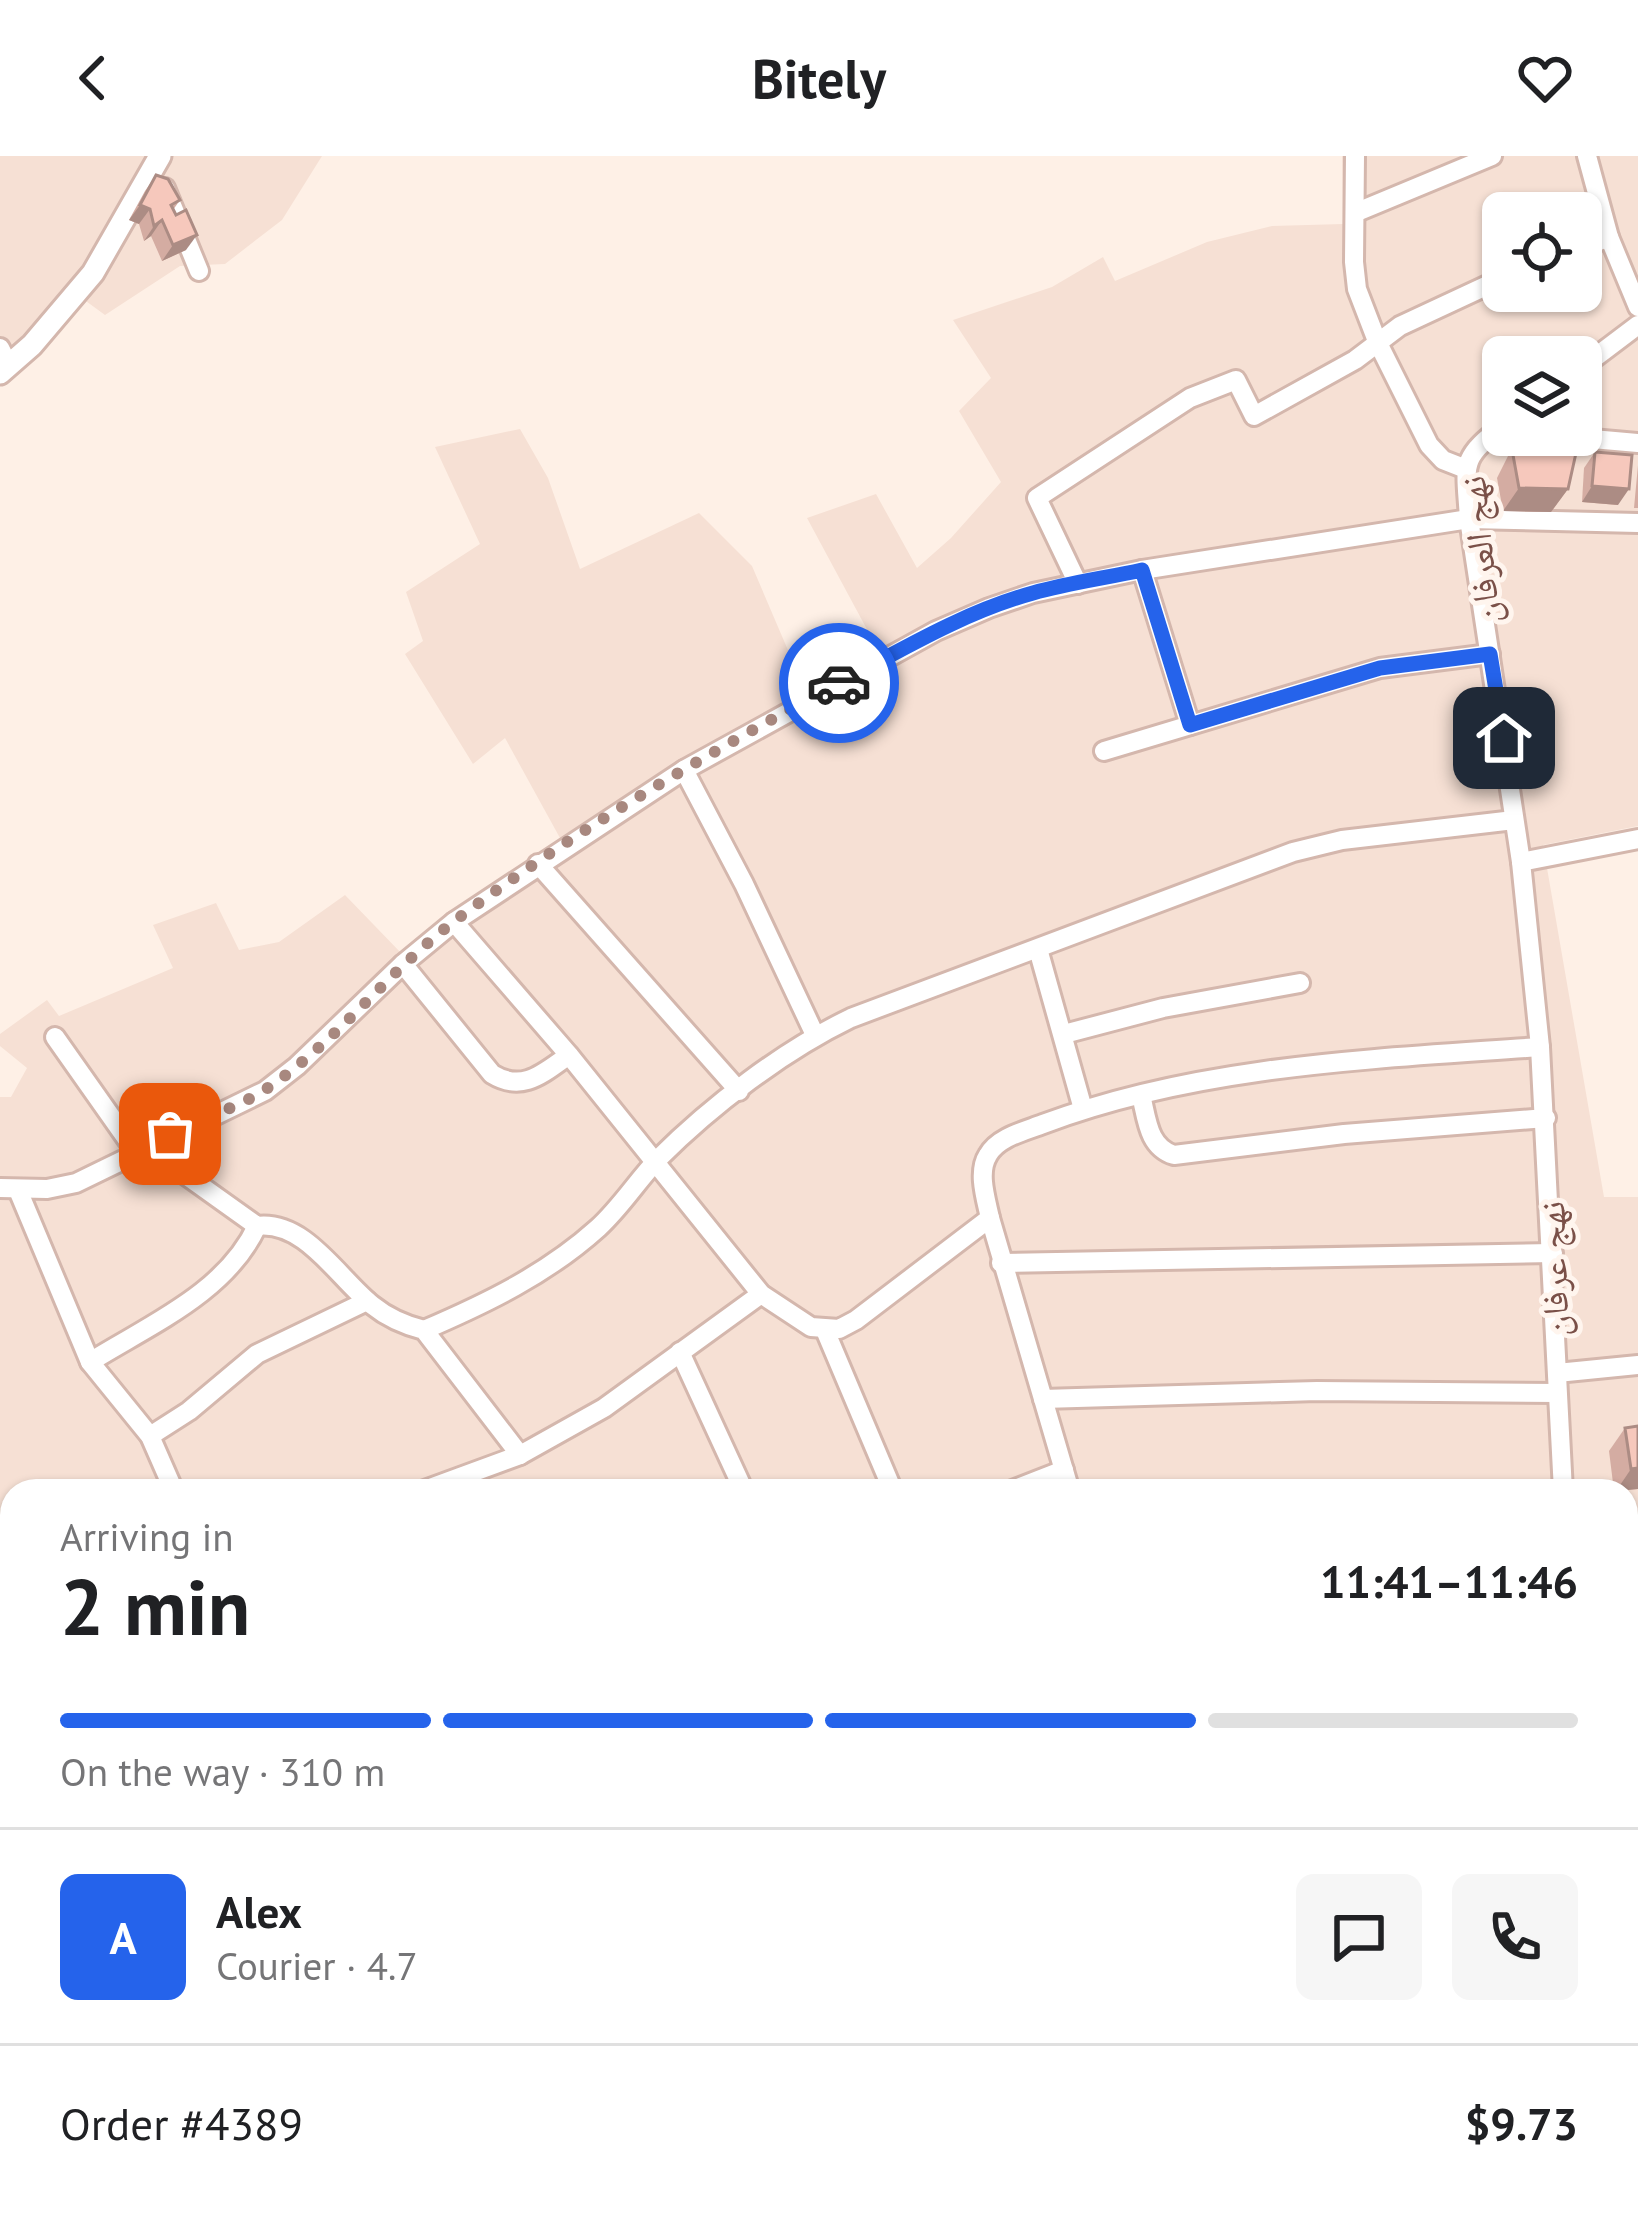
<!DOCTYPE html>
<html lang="en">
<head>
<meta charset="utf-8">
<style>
	:root { --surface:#fff; --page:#f6f6f6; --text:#202124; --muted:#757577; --line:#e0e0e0; --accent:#2563eb }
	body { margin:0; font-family:"PT Sans","Noto Naskh Arabic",sans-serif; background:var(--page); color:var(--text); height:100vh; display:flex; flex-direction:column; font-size:45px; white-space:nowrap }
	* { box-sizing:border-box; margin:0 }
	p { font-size:39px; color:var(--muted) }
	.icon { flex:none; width:66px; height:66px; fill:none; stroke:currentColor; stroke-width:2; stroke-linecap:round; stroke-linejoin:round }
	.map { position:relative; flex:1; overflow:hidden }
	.sheet { position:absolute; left:0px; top:1323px; width:1638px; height:744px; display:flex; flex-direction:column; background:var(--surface); border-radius:36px 36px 0 0; box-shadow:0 3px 9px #0004 }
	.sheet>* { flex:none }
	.fabs { position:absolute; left:1482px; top:36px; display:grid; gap:24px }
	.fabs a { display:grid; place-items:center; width:120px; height:120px; border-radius:18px; background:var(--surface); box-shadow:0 3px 9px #0004; font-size:60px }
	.pin { position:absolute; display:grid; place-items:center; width:102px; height:102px; color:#fff; margin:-51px; border-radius:24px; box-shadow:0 6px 18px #0006 }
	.courier { position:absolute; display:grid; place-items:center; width:120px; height:120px; margin:-60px; border:9px solid #2563eb; border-radius:50%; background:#fff; color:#222; box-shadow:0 3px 15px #0007 }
	.headline em { font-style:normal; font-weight:700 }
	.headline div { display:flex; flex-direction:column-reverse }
	.headline { display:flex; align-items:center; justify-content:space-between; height:204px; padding:0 60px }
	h1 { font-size:78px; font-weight:700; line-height:90px }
	.bar { display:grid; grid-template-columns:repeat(4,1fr); gap:18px 12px; align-content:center; height:144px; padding:0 60px }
	.bar i { height:15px; border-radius:9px; background:var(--line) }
	.bar .current { background:var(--accent) }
	.bar p { grid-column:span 4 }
	.line { display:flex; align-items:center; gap:30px; padding:0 60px; border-top:3px solid var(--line) }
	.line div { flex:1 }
	.round { display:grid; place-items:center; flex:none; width:126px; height:126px; border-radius:18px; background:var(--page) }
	header { display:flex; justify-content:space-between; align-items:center; height:156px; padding:0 60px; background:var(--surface); font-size:54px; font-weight:700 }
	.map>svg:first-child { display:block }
</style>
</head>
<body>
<header><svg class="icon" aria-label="back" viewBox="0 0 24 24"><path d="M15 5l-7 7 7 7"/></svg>Bitely<svg class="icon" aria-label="heart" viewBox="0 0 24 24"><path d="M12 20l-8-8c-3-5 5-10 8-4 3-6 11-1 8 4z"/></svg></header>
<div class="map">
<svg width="1638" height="2067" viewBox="0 0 1638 2067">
	<rect width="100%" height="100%" fill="#fef0e6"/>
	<!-- residential -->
	<g fill="#f6e0d4" fill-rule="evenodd">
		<polygon points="0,0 322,0 282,64 225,108 180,110 105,159 79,140 0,221"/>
		<path d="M1342,0H1638V670L1543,689L1604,1041H1638V2067H0V941H11L27,912L0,890V878L47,844L59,860L173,812L153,769L216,747L239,794L279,786L345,739L402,798L560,682L505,582L473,608L405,498L423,485L406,436L480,388L435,291L520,273L548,322L580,413L699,357L752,410L805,534L877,492L807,362L876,338L917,412L951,382L1001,326L959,255L991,222L953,164L1052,131L1103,101L1115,125L1207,86L1272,70L1343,68ZM1503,57H1581V135H1503ZM1503,201H1581V279H1503ZM12,1335H1626V2055H12Z"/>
	</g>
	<!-- education -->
	<rect fill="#ede3fb" x="787" y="2055" width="641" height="12"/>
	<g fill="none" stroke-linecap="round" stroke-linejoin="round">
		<defs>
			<g id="minor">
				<polyline points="1355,0 1354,106 1357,133 1377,185 1429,289 1443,304 1466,313"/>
				<polyline points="1587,0 1609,81 1638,151"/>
				<polyline points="165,32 199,115"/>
				<polyline points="1357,56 1492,0"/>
				<polyline points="1581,92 1609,81"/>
				<polyline points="0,192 9,210"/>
				<polyline points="1581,212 1638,169"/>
				<path d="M1503,270C1458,303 1466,310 1469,363L1521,706L1540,891L1563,1335"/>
				<polyline points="1547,279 1638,287"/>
				<polyline points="1142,414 1190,569"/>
				<polyline points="1078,428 1037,342 1190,242 1236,224 1254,260 1355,204 1400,170 1503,122"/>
				<polyline points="1104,595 1380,512 1490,498"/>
				<polyline points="684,614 744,728 815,879"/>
				<polyline points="1521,706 1638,683"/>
				<polyline points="538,708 739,935"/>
				<polyline points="454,766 569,899 761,1138 811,1171 839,1173 856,1164 990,1062"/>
				<polyline points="1038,793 1083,953"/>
				<path d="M403,808L492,918C523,937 543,917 569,899"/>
				<polyline points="1064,878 1163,852 1300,827"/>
				<polyline points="55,881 136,996"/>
				<path d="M1141,939C1147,963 1148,991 1174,999L1344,978L1546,962"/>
				<path d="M145,990L257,1070C305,1064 338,1122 372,1149C388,1162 404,1169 424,1174L520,1299"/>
				<polyline points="0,1032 47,1033 76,1027 265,935 297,910 403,808 454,766 684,614 936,475 989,452 1033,437 1142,414 1469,363 1638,367"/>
				<polyline points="18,1034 90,1206 150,1280 174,1335"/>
				<polyline points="1001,1107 1553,1097"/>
				<path d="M424,1174C487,1147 547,1118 598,1072C621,1051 637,1025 658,1003C712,949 783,895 851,862L1293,696L1342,684L1514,664"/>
				<polyline points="825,1174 893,1335"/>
				<polyline points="680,1196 744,1335"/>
				<path d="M90,1206C149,1169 226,1137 257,1070"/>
				<polyline points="1557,1217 1638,1209"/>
				<polyline points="1043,1243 1317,1235 1557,1237"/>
				<polyline points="150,1280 189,1255 257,1198 367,1145"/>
				<polyline points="422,1335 520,1299 604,1252 761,1138"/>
				<polyline points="1010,1335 1064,1314"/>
				<path d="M1070,1335L990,1062C986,1043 977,1016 988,999C998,981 1025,975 1043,968C1199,909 1375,903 1540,891"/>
				<polyline points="0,1431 12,1428"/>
				<polyline points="0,1463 12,1567"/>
				<polyline points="0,1590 12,1591"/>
				<polyline points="1626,1624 1630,1657"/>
				<polyline points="0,1933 12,1933"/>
				<polyline points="1626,1983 1638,1983"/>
				<polyline points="288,2055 288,2067"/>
				<polyline points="440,2067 440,2055"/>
				<polyline points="606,2067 606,2055"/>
				<polyline points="1567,2067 1567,2055"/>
			</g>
			<polyline id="tertiary" points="0,217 32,189 93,117 160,0"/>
			<g id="secondary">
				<polyline points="1626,1547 1638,1545"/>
				<polyline points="0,1826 12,1826"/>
			</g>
		</defs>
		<!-- minor casing -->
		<use href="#minor" stroke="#d4b7ad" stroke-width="24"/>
		<!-- tertiary casing -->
		<use href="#tertiary" stroke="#d4b7ad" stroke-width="27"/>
		<!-- secondary casing -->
		<use href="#secondary" stroke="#d7b6aa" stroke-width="30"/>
		<!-- minor -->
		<use href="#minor" stroke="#fff" stroke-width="18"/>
		<!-- tertiary -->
		<use href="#tertiary" stroke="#fff" stroke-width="21"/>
		<!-- secondary -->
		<use href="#secondary" stroke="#fff" stroke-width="24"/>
	</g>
	<!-- wall -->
	<g fill="#d4aca2">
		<polygon points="156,19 180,44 173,54 186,94 162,105 151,80 144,85 139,68 129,64 145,35"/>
		<polygon points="1522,279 1580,279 1568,333 1551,356 1503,355 1497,322 1511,294"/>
		<polygon points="1595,296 1618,349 1582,346 1584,312"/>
		<polygon points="1638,309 1638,352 1634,352"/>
		<polygon points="1625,1272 1638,1333 1614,1335 1609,1295"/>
		<polygon points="1638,1428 1638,1503 1633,1501 1626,1455 1626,1445"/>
		<polygon points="1638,1932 1638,1975 1629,1975 1628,1946"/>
		<polygon points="811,2055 846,2055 838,2067 810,2067"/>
		<polygon points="902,2055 1229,2055 1228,2059 1234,2067 894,2067"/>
		<polygon points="1254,2055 1300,2055 1298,2067 1259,2067 1261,2057"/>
	</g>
	<!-- shaded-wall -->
	<g fill="#ac8c84">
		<polygon points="140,49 150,53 139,68 129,64"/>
		<polygon points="162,64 151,80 144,85 154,70"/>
		<polygon points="197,79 186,94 162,105 173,89"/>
		<polygon points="1592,330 1629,333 1618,349 1582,346"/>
		<polygon points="1519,332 1568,333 1551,356 1503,355"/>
		<polygon points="1638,1312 1638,1333 1616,1335 1631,1313"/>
		<polygon points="1626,1748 1638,1748 1638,1766 1635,1770 1626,1771"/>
		<polygon points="12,1900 12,1922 0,1923 0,1901"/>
		<polygon points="1638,1963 1638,1975 1629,1975"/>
		<polygon points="820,2055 846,2055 838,2067 812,2067"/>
		<polygon points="971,2055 1100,2055 1104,2056 1096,2067 1005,2067"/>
		<polygon points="1130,2055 1179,2067 1117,2067 1122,2060"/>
		<polygon points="1304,2055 1325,2055 1322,2060"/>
		<polygon points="1330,2055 1371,2055 1365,2063 1355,2061 1351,2067 1321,2067"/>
		<polygon points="1416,2058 1439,2061 1435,2067 1409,2067"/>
	</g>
	<!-- building -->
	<g fill="#f6c8bc" stroke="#ac8c84" stroke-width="3">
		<polygon points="156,19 168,23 180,44 171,49 176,59 186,54 197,79 173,89 162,64 154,70 150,53 140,49"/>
		<polygon points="1524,279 1580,279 1568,333 1519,332 1513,299"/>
		<polygon points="1595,296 1632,299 1629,333 1592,330"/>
		<polygon points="1638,1270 1638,1312 1631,1313 1625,1272"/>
		<rect x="1626" y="1635" width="12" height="113"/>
		<polygon points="0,1851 12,1851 12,1900 0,1901"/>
		<rect x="1626" y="1872" width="6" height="23"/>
		<rect x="903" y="2055" width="105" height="12"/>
		<polygon points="1100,2055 1229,2055 1228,2059 1235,2060 1234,2067 1179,2067 1130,2055 1129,2062 1122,2060 1120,2067 1102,2067 1104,2056"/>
		<polygon points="1276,2055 1300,2055 1298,2067 1273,2067"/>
		<polygon points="1417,2055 1439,2055 1439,2061 1416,2058"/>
	</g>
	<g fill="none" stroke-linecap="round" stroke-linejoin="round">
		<!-- done -->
		<path stroke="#a8887f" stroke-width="12" stroke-dasharray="0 21.6" d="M170,978C202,962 240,951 269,931C337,885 387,817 452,767C572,676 706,598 839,527"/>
		<!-- route -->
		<path stroke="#2563eb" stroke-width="15" d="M839,527C901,494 964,456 1033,437C1068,427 1106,422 1142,414L1190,569L1380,512L1490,498L1504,582"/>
	</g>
	<g text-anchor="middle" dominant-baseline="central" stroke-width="10" stroke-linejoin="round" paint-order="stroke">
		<!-- street labels -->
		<g font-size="36" fill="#7a5048" stroke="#fff5ee">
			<text transform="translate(1479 394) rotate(-96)">نهج العرفان</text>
			<text transform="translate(1553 1113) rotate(-92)">نهج عرفان</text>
		</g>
	</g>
</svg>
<div class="fabs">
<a><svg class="icon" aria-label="locate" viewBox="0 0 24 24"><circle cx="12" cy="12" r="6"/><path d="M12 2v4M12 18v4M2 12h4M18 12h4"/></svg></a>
<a><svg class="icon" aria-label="layers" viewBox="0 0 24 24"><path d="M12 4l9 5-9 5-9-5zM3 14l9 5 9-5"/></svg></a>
</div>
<div class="pin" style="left:170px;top:978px;background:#ea580c"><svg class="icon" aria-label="bag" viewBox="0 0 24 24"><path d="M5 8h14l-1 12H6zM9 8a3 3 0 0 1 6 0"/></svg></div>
<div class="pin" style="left:1504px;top:582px;background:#1f2937"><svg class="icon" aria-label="home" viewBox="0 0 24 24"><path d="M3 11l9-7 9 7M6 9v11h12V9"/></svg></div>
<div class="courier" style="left:839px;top:527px"><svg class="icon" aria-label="car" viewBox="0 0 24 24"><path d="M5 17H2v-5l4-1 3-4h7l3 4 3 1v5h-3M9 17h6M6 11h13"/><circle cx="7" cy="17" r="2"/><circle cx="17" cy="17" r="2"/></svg></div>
<section class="sheet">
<div class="headline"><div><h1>2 min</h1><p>Arriving in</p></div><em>11:41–11:46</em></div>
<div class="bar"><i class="current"></i><i class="current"></i><i class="current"></i><i></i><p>On the way · 310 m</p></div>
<div class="line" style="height:216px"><b class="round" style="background:var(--accent);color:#fff">A</b><div><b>Alex</b><p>Courier · 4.7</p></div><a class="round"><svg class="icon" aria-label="chat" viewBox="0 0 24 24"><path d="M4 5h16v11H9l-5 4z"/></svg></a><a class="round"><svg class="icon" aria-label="phone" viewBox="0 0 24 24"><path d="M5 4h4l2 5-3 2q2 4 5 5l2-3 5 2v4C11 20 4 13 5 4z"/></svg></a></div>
<div class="line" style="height:156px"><div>Order #4389</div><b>$9.73</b></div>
</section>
</div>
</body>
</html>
